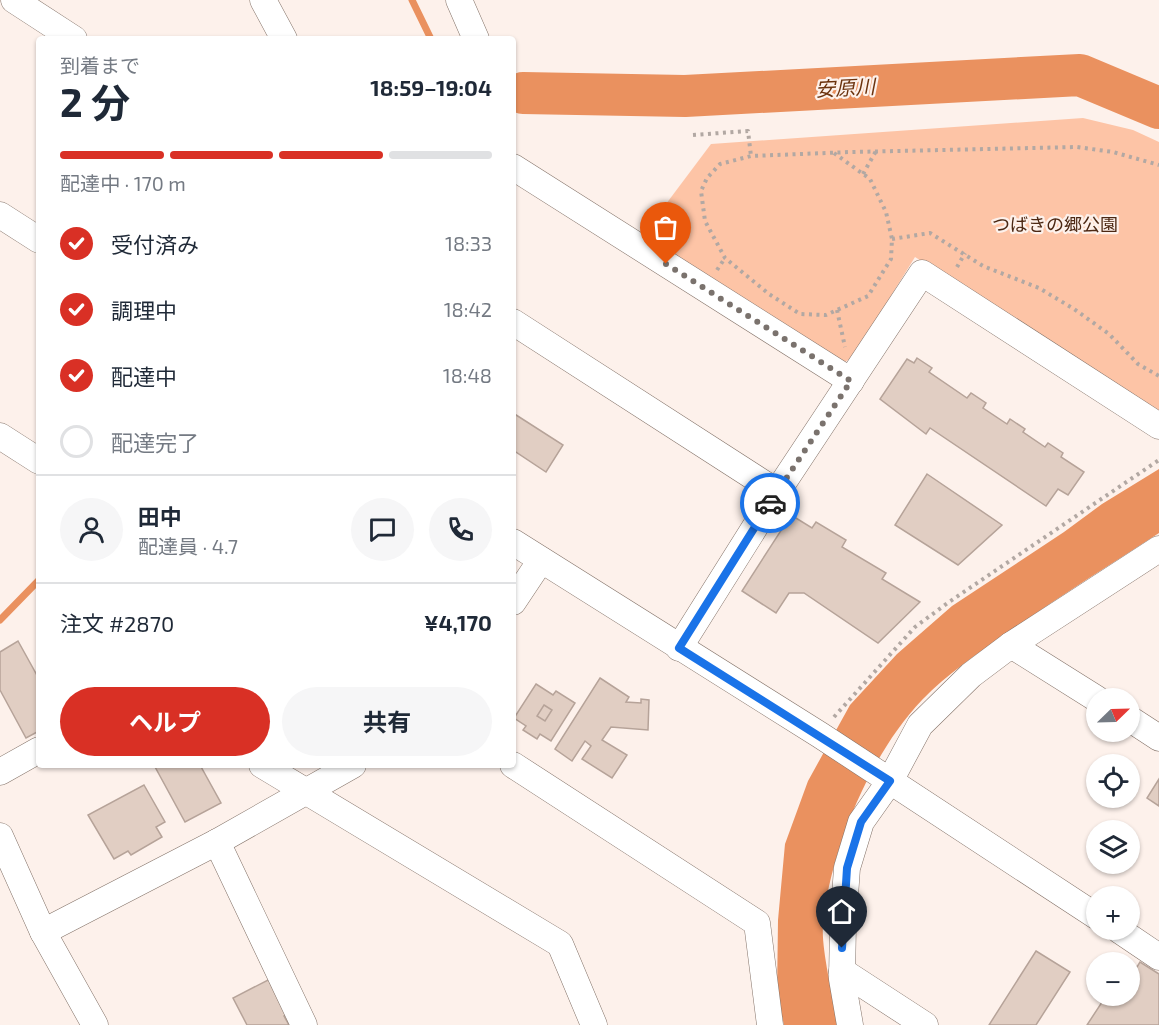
<!DOCTYPE html>
<html lang="ja">
<head>
<meta charset="utf-8">
<style>
	:root { --surface:#fff; --page:#f6f6f7; --text:#1f2937; --muted:#747a83; --line:#e0e1e3; --accent:#d93025 }
	body { margin:0; font-family:"Exo 2","Noto Sans JP",sans-serif; background:var(--page); color:var(--text); height:100vh; display:flex; flex-direction:column; font-size:22px; white-space:nowrap }
	* { box-sizing:border-box; margin:0 }
	p { font-size:20px; color:var(--muted) }
	.icon { flex:none; width:33px; height:33px; fill:none; stroke:currentColor; stroke-width:2; stroke-linecap:round; stroke-linejoin:round }
	.map { position:relative; flex:1; overflow:hidden }
	.drawer { position:absolute; left:36px; top:36px; width:480px; height:732px; display:flex; flex-direction:column; background:var(--surface); border-radius:6px; box-shadow:0 2px 4px #0004 }
	.drawer>* { flex:none }
	.needle { width:39px; rotate:67deg }
	.buttons { position:absolute; left:1086px; top:688px; display:grid; gap:12px }
	.buttons a { display:grid; place-items:center; width:54px; height:54px; border-radius:50%; background:var(--surface); box-shadow:0 2px 4px #0004; font-size:30px }
	.pin { position:absolute; display:grid; place-items:center; width:51px; height:51px; color:#fff; margin:-62px -26px; border-radius:50% 50% 50% 0; rotate:-45deg; box-shadow:0 0 6px #0007 }
	.pin .icon { rotate:45deg }
	.courier { position:absolute; display:grid; place-items:center; width:60px; height:60px; margin:-30px; border:4px solid #1a73e8; border-radius:50%; background:#fff; color:#222; box-shadow:0 2px 8px #0007 }
	.overview em { font-style:normal; font-weight:700 }
	.overview div { display:flex; flex-direction:column-reverse }
	.overview { display:flex; align-items:center; justify-content:space-between; height:102px; padding:0 24px }
	h1 { font-size:39px; font-weight:700; line-height:45px }
	.bar { display:grid; grid-template-columns:repeat(4,1fr); gap:9px 6px; align-content:center; height:72px; padding:0 24px }
	.bar i { height:8px; border-radius:4px; background:var(--line) }
	.bar .selected { background:var(--accent) }
	.bar p { grid-column:span 4 }
	.line { display:flex; align-items:center; gap:15px; padding:0 24px; border-top:2px solid var(--line) }
	.line div { flex:1 }
	.round { display:grid; place-items:center; flex:none; width:63px; height:63px; border-radius:32px; background:var(--page) }
	ol { padding:0 24px; list-style:none }
	li { display:flex; align-items:center; gap:18px; height:66px }
	li p { margin-inline-start:auto }
	li .icon { padding:6px; border-radius:50%; background:var(--accent); color:#fff; stroke-width:4 }
	li:last-child { color:var(--muted) }
	li i { width:33px; height:33px; border:3px solid var(--line); border-radius:50% }
	.cta { display:flex; gap:12px; margin-top:auto; padding:12px 24px }
	.cta a { flex:1; height:69px; border-radius:36px; background:var(--accent); color:#fff; font-size:24px; font-weight:700; line-height:69px; text-align:center }
	.cta a+a { background:var(--page); color:var(--text) }
	.map>svg:first-child { display:block }
</style>
</head>
<body>
<div class="map">
<svg width="1159" height="1025" viewBox="0 0 1159 1025">
	<rect width="100%" height="100%" fill="#fdf1eb"/>
	<!-- green -->
	<polygon fill="#fdc4a6" points="1083,118 1133,130 1159,142 1159,412 915,257 853,357 840,365 642,236 711,144"/>
	<!-- water -->
	<path fill="#ea915f" d="M1159,469V533C1108,566 1057,598 1007,633C977,654 947,674 922,700C870,754 829,853 823,926C821,949 834,1000 837,1025H784L777,995L778,920L785,844L808,781L850,705L897,654L952,606L1064,532L1102,504Z"/>
	<g fill="none" stroke-linecap="round" stroke-linejoin="round">
		<!-- stream -->
		<g stroke="#ea915f" stroke-width="7">
			<polyline points="412,0 431,39"/>
			<polyline points="513,104 523,93"/>
			<polyline points="0,620 39,580"/>
		</g>
		<!-- river -->
		<polyline stroke="#ea915f" stroke-width="42" points="523,93 685,96 1080,75 1159,108"/>
	</g>
	<!-- building -->
	<g fill="#e1cec3" stroke="#b6a399" stroke-width="1.5">
		<polygon points="917,358 932,368 929,372 967,398 971,393 986,403 983,408 1007,424 1010,419 1025,429 1023,432 1045,447 1048,443 1063,453 1061,457 1084,472 1068,495 1058,489 1046,506 930,428 926,434 880,399 907,359 914,363"/>
		<polygon points="513,413 563,445 546,472 513,450"/>
		<polygon points="927,474 1002,525 958,565 895,525"/>
		<polygon points="791,515 812,528 816,522 846,540 842,547 886,573 882,579 920,602 878,643 804,593 789,593 776,613 742,591"/>
		<polygon points="18,641 39,679 39,731 26,738 0,690 0,652"/>
		<polygon points="600,678 629,697 626,702 641,703 641,699 649,700 648,730 611,727 602,740 627,755 612,778 582,759 591,746 585,741 572,761 555,749"/>
		<polygon points="536,684 553,695 556,691 575,703 551,741 540,734 537,739 523,730 526,726 514,718"/>
		<polygon points="544,705 552,710 545,721 537,716"/>
		<polygon points="154,765 200,765 221,803 185,822"/>
		<polygon points="1159,779 1159,806 1147,798"/>
		<polygon points="144,785 165,822 156,827 162,837 131,855 128,851 114,859 88,815"/>
		<polygon points="1036,951 1070,972 1036,1025 989,1025"/>
		<polygon points="1128,961 1137,967 1140,962 1159,974 1159,1025 1087,1025 1106,996 1130,996"/>
		<polygon points="272,978 290,1013 284,1016 289,1025 247,1025 233,998"/>
	</g>
	<g fill="none" stroke-linecap="round" stroke-linejoin="round">
		<defs>
			<g id="minor">
				<polyline points="14,0 74,39"/>
				<polyline points="263,0 284,39"/>
				<polyline points="459,0 476,39"/>
				<polyline points="513,167 851,381"/>
				<polyline points="0,215 39,240"/>
				<polyline points="513,322 777,492"/>
				<polyline points="0,436 39,461"/>
				<polyline points="513,542 820,735 1096,916"/>
				<polyline points="513,602 541,560"/>
				<polyline points="1011,645 1159,549"/>
				<polyline points="679,648 777,492 922,273 1159,426"/>
				<polyline points="1130,719 1159,738"/>
				<polyline points="262,765 560,944 594,1025"/>
				<polyline points="513,765 757,923 770,1025"/>
				<polyline points="0,772 39,750"/>
				<polyline points="0,836 43,932"/>
				<polyline points="217,842 304,1025"/>
				<polyline points="1119,930 1159,957"/>
				<polyline points="842,971 925,1025"/>
				<polyline points="95,1025 43,932 217,842 353,765"/>
				<polyline points="850,1025 842,979 843,924 847,868 861,822 890,781 920,725 971,675 1011,645 1097,699"/>
			</g>
		</defs>
		<!-- minor casing -->
		<use href="#minor" stroke="#837268" stroke-width="27"/>
		<!-- path -->
		<g stroke="#b2a8a3" stroke-width="4" stroke-dasharray="3 4.5" stroke-linecap="butt">
			<polyline points="693,135 748,131 751,156"/>
			<polyline points="834,153 870,179 886,212 892,239 891,259 868,296 826,315 800,314 769,294 725,258 705,221 701,191 707,178 720,164 751,156 851,152 1077,147 1113,152 1159,165"/>
			<polyline points="863,174 876,151"/>
			<polyline points="892,239 930,233 983,266 1039,288 1074,309 1109,334 1138,364 1159,376"/>
			<polyline points="957,267 965,253"/>
			<polyline points="717,270 725,258"/>
			<polyline points="837,310 845,347"/>
			<polyline points="834,717 915,627 949,602 1159,460"/>
		</g>
		<!-- minor -->
		<use href="#minor" stroke="#fff" stroke-width="26"/>
	</g>
	<g fill="none" stroke-linecap="round" stroke-linejoin="round">
		<!-- done -->
		<polyline stroke="#7a726d" stroke-width="6" stroke-dasharray="0 10.8" points="666,264 851,381 770,503"/>
		<!-- route -->
		<polyline stroke="#1a73e8" stroke-width="8" points="770,503 679,648 890,781 861,822 847,868 842,948"/>
	</g>
	<g text-anchor="middle" dominant-baseline="central" stroke-width="4.5" stroke-linejoin="round" paint-order="stroke">
		<!-- park labels -->
		<g font-size="18" fill="#4c2813" stroke="#fdf1eb">
			<text x="1055" y="224">つばきの郷公園</text>
		</g>
		<!-- water labels -->
		<g font-size="20" font-style="italic" fill="#6c330e" stroke="#fdf1eb">
			<text transform="translate(845 87) rotate(-3)">安原川</text>
		</g>
	</g>
</svg>
<div class="buttons">
<a><svg class="needle" viewBox="-14 -14 28 28"><path d="M0-13l5 13h-10z" fill="#e53935"/><path d="M0 13l5-13h-10z" fill="#747a83"/></svg></a>
<a><svg class="icon" aria-label="locate" viewBox="0 0 24 24"><circle cx="12" cy="12" r="6"/><path d="M12 2v4M12 18v4M2 12h4M18 12h4"/></svg></a>
<a><svg class="icon" aria-label="layers" viewBox="0 0 24 24"><path d="M12 4l9 5-9 5-9-5zM3 14l9 5 9-5"/></svg></a>
<a>+</a>
<a>−</a>
</div>
<div class="pin" style="left:666px;top:264px;background:#ea580c"><svg class="icon" aria-label="bag" viewBox="0 0 24 24"><path d="M5 8h14l-1 12H6zM9 8a3 3 0 0 1 6 0"/></svg></div>
<div class="pin" style="left:842px;top:948px;background:#1f2937"><svg class="icon" aria-label="home" viewBox="0 0 24 24"><path d="M3 11l9-7 9 7M6 9v11h12V9"/></svg></div>
<div class="courier" style="left:770px;top:503px"><svg class="icon" aria-label="car" viewBox="0 0 24 24"><path d="M5 17H2v-5l4-1 3-4h7l3 4 3 1v5h-3M9 17h6M6 11h13"/><circle cx="7" cy="17" r="2"/><circle cx="17" cy="17" r="2"/></svg></div>
<section class="drawer">
<div class="overview"><div><h1>2 分</h1><p>到着まで</p></div><em>18:59–19:04</em></div>
<div class="bar"><i class="selected"></i><i class="selected"></i><i class="selected"></i><i></i><p>配達中 · 170 m</p></div>
<ol>
<li><svg class="icon" aria-label="check" viewBox="0 0 24 24"><path d="M5 12l5 5 9-10"/></svg>受付済み<p>18:33</p></li>
<li><svg class="icon" aria-label="check" viewBox="0 0 24 24"><path d="M5 12l5 5 9-10"/></svg>調理中<p>18:42</p></li>
<li><svg class="icon" aria-label="check" viewBox="0 0 24 24"><path d="M5 12l5 5 9-10"/></svg>配達中<p>18:48</p></li>
<li><i></i>配達完了</li>
</ol>
<div class="line" style="height:108px"><a class="round"><svg class="icon" aria-label="person" viewBox="0 0 24 24"><circle cx="12" cy="8" r="4"/><path d="M4 21q1-7 8-7t8 7"/></svg></a><div><b>田中</b><p>配達員 · 4.7</p></div><a class="round"><svg class="icon" aria-label="chat" viewBox="0 0 24 24"><path d="M4 5h16v11H9l-5 4z"/></svg></a><a class="round"><svg class="icon" aria-label="phone" viewBox="0 0 24 24"><path d="M5 4h4l2 5-3 2q2 4 5 5l2-3 5 2v4C11 20 4 13 5 4z"/></svg></a></div>
<div class="line" style="height:78px"><div>注文 #2870</div><b>¥4,170</b></div>
<div class="cta"><a>ヘルプ</a><a>共有</a></div>
</section>
</div>
</body>
</html>
